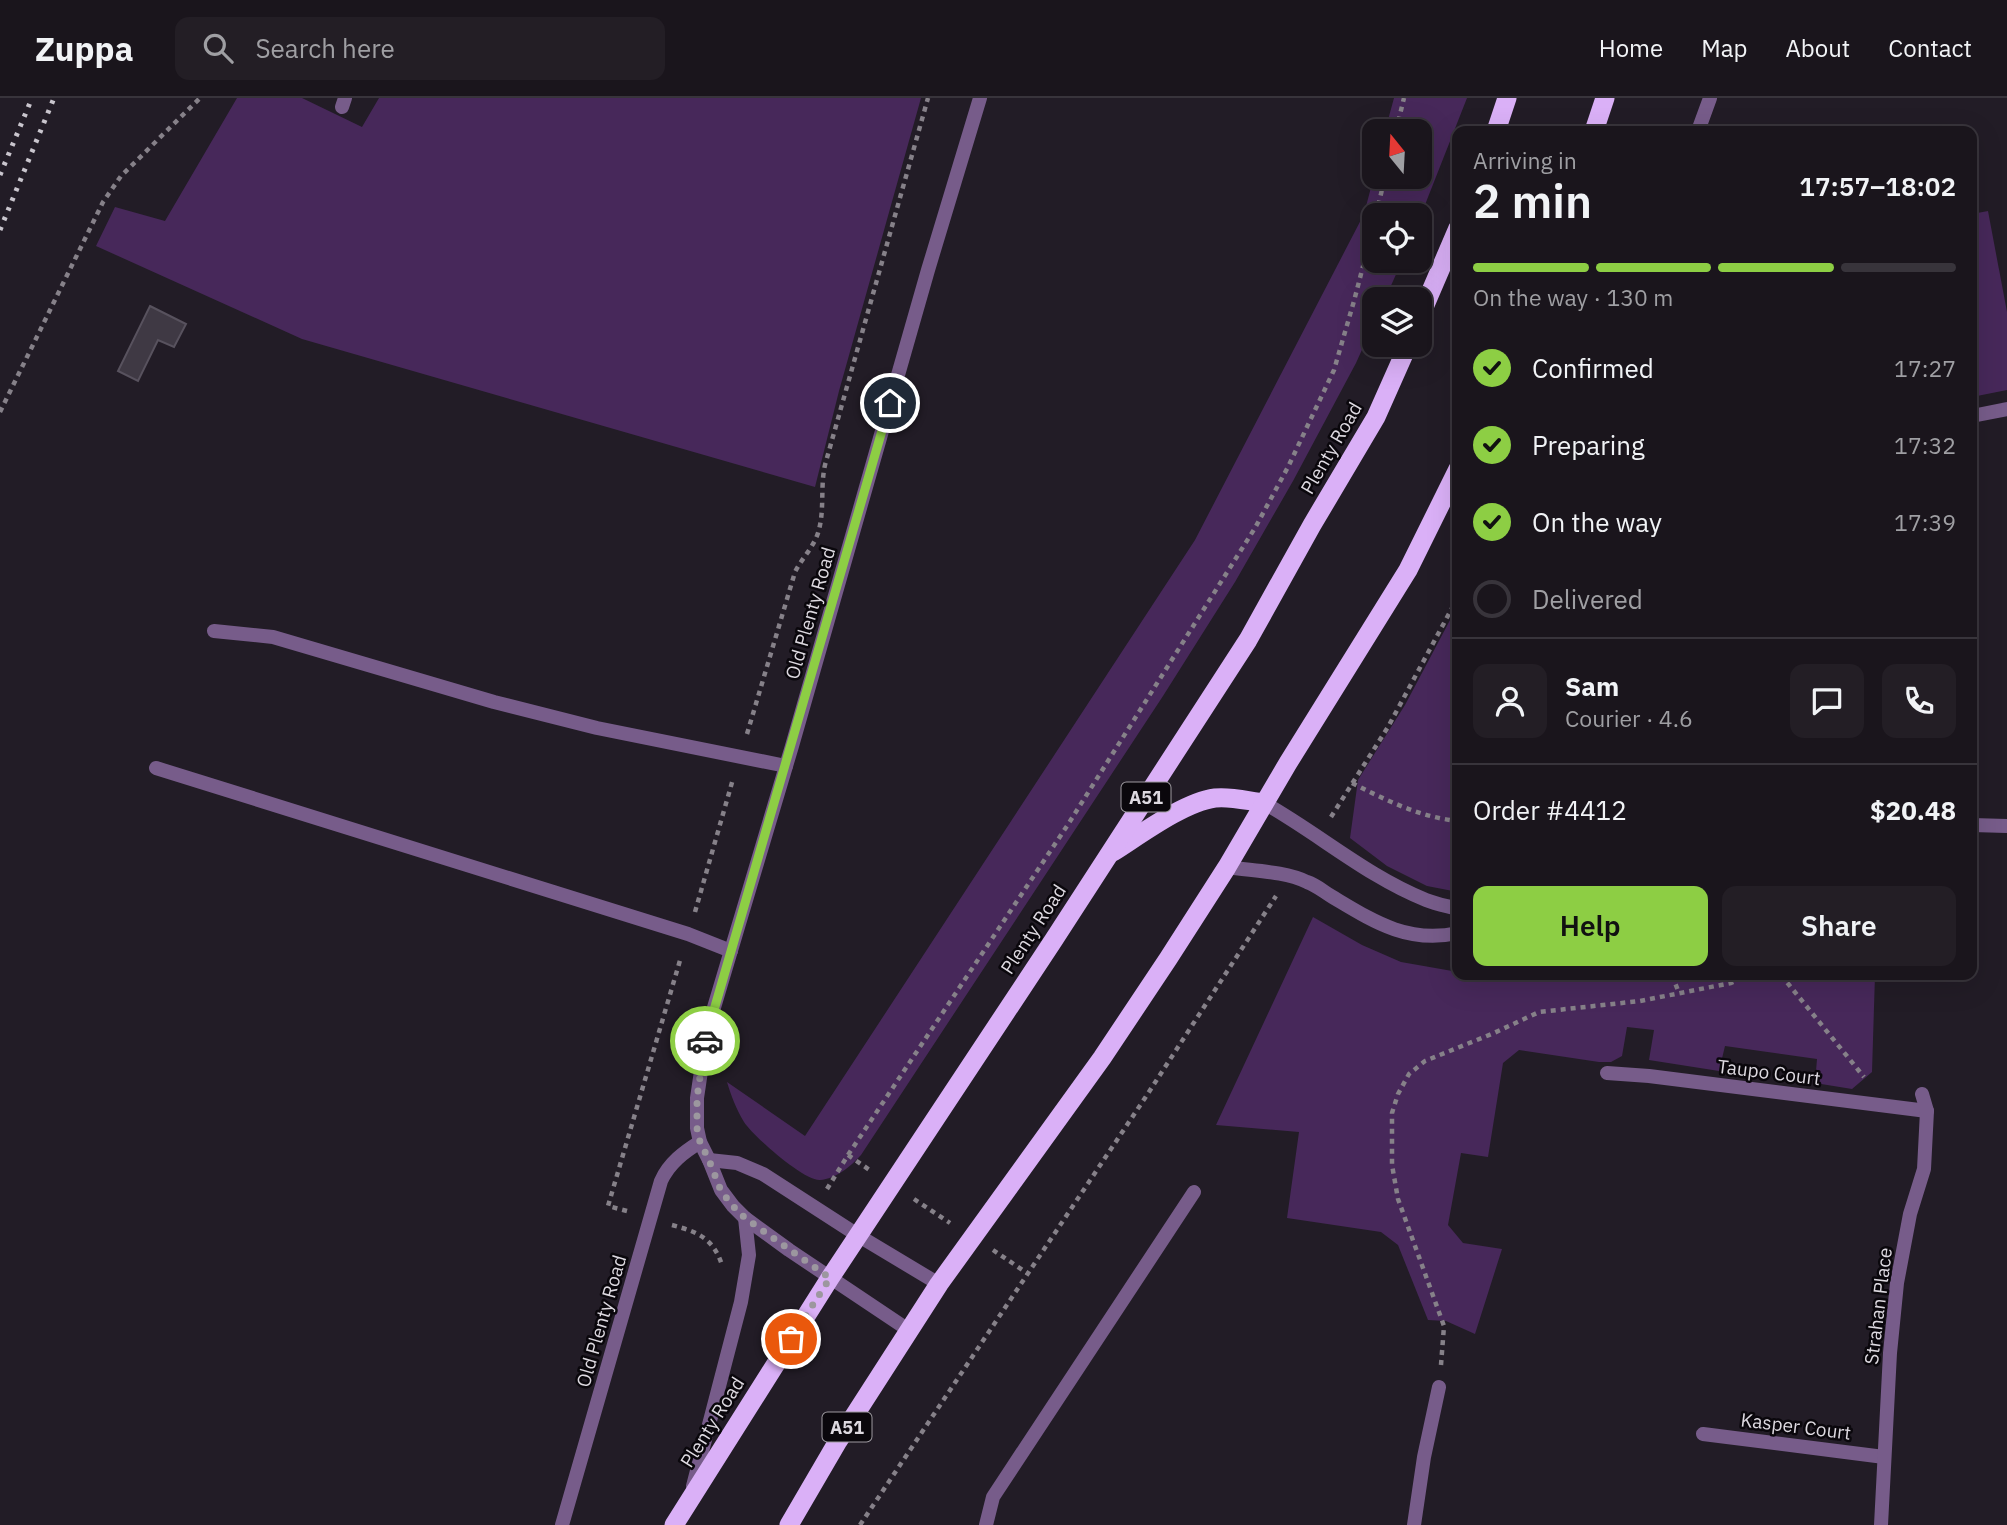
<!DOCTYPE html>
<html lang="en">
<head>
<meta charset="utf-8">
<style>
	:root { --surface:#1a151c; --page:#231e25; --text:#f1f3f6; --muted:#9f9fa3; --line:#38343b; --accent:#8dce44 }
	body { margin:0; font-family:"IBM Plex Sans",sans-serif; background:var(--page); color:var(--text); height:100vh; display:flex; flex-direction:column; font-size:26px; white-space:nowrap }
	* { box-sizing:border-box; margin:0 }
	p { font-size:23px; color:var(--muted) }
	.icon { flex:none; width:38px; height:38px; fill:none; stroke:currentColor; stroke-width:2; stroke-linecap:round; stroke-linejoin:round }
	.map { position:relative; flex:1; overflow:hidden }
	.side { position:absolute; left:1452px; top:28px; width:525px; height:854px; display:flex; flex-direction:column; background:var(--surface); border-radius:14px; box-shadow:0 7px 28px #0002,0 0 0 2px var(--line) }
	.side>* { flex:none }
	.needle { width:46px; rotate:342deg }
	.buttons { position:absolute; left:1362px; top:21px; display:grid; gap:14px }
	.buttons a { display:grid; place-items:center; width:70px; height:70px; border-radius:14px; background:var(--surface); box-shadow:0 7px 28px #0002,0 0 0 2px var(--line); font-size:35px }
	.pin { position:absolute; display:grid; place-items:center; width:60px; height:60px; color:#fff; margin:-30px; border:4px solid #fff; border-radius:50%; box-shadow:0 2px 7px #0007 }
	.courier { position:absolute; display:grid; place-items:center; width:70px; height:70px; margin:-35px; border:5px solid #8dce44; border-radius:50%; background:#fff; color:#222; box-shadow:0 2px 9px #0007 }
	.summary em { font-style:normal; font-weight:600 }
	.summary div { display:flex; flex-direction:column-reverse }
	.summary { display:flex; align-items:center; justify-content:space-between; height:119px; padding:0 21px }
	h1 { font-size:46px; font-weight:600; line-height:52px }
	.bar { display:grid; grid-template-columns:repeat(4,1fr); gap:10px 7px; align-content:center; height:84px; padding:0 21px }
	.bar i { height:9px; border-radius:5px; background:var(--line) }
	.bar .active { background:var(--accent) }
	.bar p { grid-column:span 4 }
	.line { display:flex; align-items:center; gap:18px; padding:0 21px; border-top:2px solid var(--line) }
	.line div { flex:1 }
	.round { display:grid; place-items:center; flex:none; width:74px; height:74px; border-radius:14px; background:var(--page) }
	ol { padding:0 21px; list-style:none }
	li { display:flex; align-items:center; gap:21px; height:77px }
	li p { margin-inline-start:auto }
	li .icon { padding:7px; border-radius:50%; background:var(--accent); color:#111; stroke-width:4 }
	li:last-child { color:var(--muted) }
	li i { width:38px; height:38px; border:4px solid var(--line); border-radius:50% }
	.button { display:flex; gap:14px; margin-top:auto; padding:14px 21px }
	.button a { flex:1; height:80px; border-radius:14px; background:var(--accent); color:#111; font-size:28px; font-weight:600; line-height:80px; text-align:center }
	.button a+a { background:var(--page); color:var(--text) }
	header { display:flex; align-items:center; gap:42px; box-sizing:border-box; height:98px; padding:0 35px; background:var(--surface); border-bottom:2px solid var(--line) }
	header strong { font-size:33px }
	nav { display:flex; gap:38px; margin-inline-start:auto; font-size:24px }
	.search { width:490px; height:63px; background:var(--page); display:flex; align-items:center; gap:18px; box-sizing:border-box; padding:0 24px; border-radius:14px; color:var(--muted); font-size:26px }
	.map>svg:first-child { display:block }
</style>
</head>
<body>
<header>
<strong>Zuppa</strong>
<div class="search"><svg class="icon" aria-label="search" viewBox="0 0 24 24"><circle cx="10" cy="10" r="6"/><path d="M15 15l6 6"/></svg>Search here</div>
<nav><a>Home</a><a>Map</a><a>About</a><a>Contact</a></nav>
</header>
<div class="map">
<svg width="2007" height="1427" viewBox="0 0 2007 1427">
	<rect width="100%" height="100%" fill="#221c26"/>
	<!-- green -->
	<g fill="#47285a">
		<polygon points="237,0 302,0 362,29 379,0 921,0 839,293 815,389 302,241 96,148 115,109 165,123"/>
		<path d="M1394,0H1467L1419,122V117H1374V163H1402L1385,201H1374V225L1356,265L1293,383L1235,484L1163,598L861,1057C851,1068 836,1081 820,1082C804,1083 753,1038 744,1024C736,1011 731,997 727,984L805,1038L1195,442L1364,116L1374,78L1419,79V33H1385Z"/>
		<polygon points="1988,113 2007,214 2007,292 1972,299 1972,116"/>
		<polygon points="1458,507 1458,794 1427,788 1387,768 1350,740 1358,682 1405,607"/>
		<polygon points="1313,819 1362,847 1401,864 1458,874 1458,877 1875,877 1872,974 1852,991 1815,985 1817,961 1725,948 1719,973 1649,962 1654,932 1627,929 1622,958 1611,964 1599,964 1519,952 1503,965 1488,1059 1461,1055 1448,1127 1463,1145 1502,1151 1475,1236 1446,1223 1428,1222 1398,1147 1381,1134 1287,1120 1299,1034 1216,1027"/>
	</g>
	<!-- building -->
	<polygon fill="#3f3944" stroke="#58525e" stroke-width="2" points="150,208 186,226 174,249 158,242 138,283 118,273"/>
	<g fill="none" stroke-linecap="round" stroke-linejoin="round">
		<!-- path -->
		<g stroke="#868189" stroke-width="4.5" stroke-dasharray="5 5" stroke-linecap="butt">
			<polyline points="1396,33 1404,0"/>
			<polyline points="1376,117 1385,79"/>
			<polyline points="0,314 103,104 121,78 200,0"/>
			<path d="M747,636L795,474C802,460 813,450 818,435C825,413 820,389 825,367L928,0"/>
			<path d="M1352,685C1386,702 1419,719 1458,723"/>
			<polyline points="1331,719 1388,629 1458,499"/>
			<polyline points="695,814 733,681"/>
			<polyline points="1672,877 1679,895"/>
			<polyline points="1781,877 1864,979"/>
			<polyline points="848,1057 1067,728 1255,430 1288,369 1334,272 1354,203 1374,126"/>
			<polyline points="827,1091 848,1057 871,1073"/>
			<polyline points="914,1101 950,1125"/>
			<polyline points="627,1113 608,1108 681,859"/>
			<path d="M672,1127C698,1134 713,1140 722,1167"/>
			<polyline points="993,1152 1027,1175"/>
			<polyline points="1441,1267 1444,1228 1398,1101 1392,1067 1392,1015 1398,996 1409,976 1425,963 1494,935 1539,914 1640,903 1731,885 1748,877"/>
			<polyline points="860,1427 1145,1000 1276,798"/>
		</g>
		<!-- service -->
		<g stroke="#775c8a" stroke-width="14">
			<polyline points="342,9 345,0"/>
			<polyline points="214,533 273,539 494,604 597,630 786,668"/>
			<polyline points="156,670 688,836 731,853"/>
			<polyline points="1607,975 1649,978 1927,1013"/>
			<polyline points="1703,1336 1884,1359"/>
			<polyline points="986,1427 993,1399 1194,1094"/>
		</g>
		<!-- minor -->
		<g stroke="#775c8a" stroke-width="14">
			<polyline points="1698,33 1710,0"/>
			<polyline points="1972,318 2007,311"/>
			<path d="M1264,705C1319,736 1368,779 1426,802C1436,806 1447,808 1458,811"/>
			<polyline points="1972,727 2007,728"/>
			<path d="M1227,769C1252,773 1284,773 1307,784C1316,787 1323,793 1331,798C1373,823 1407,846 1458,835"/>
			<polyline points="709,1062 737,1065 763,1076 859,1138 939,1186"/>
			<polyline points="910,1233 789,1152 745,1120 733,1108 721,1092 709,1062 700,1044 697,1030 697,1000 707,933 792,648 928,172 980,0"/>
			<polyline points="693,1388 741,1204 749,1157 745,1120"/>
			<path d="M562,1427L661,1083C669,1065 684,1054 700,1044"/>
			<polyline points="1414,1427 1424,1359 1439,1289"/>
			<polyline points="1881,1427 1890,1255 1897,1185 1910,1116 1924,1071 1927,1013 1922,996"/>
		</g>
		<!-- trunk -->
		<g stroke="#dab0f7" stroke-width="19">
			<polyline points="1496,33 1507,0"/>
			<polyline points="1594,33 1605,0"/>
			<polyline points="1419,221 1458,130"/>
			<path d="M1113,754C1140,737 1184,704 1215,700C1230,698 1248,703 1264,705"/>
			<polyline points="674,1427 830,1180 1053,843 1248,542 1312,427 1376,319 1408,247"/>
			<polyline points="789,1427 838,1343 939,1186 1102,960 1168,861 1227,769 1288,665 1408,472 1458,371"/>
		</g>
		<!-- rail -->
		<g stroke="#c9c5cd" stroke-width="5" stroke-dasharray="3.5 7" stroke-linecap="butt">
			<polyline points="0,77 32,0"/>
			<polyline points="0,132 54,0"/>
		</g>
	</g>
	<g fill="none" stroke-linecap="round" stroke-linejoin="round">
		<!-- done -->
		<polyline stroke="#9c979f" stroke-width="7" stroke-dasharray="0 12.6" points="705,943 697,1000 697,1030 700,1044 709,1062 721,1093 733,1108 745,1120 830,1180 791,1241"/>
		<!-- route -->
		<polyline stroke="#8dce44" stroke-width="9" points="705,943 890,305"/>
	</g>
	<g text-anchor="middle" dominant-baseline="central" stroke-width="5" stroke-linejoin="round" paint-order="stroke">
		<!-- shield labels -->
		<g fill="#0a070c" stroke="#9e9aa0" stroke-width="2">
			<rect x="1121.5" y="684.5" width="49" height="29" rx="5"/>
			<rect x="822.5" y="1314.5" width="49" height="29" rx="5"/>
		</g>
		<g font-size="18" font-weight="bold" fill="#ddd9e0">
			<text x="1146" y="699">A51</text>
			<text x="847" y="1329">A51</text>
		</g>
		<!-- street labels -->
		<g font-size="19" fill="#ddd9e0" stroke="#0a070c">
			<text transform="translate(1331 350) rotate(-60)">Plenty Road</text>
			<text transform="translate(810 515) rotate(-74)">Old Plenty Road</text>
			<text transform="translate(1033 831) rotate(-57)">Plenty Road</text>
			<text transform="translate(1769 974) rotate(7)">Taupo Court</text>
			<text transform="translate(1878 1208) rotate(-83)">Strahan Place</text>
			<text transform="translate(601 1223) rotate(-74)">Old Plenty Road</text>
			<text transform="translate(712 1324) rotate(-58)">Plenty Road</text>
			<text transform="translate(1796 1328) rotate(7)">Kasper Court</text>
		</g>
	</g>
</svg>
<div class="buttons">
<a><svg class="needle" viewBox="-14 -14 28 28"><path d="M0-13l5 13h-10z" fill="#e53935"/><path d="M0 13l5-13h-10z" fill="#9f9fa3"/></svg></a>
<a><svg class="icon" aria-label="locate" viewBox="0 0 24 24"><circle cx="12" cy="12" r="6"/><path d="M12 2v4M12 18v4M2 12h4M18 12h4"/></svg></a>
<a><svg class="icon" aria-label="layers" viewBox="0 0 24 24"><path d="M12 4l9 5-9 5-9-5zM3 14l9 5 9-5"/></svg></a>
</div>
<div class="pin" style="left:791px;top:1241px;background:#ea580c"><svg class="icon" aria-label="bag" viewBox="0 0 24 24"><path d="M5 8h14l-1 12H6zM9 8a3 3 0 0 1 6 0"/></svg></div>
<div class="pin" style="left:890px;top:305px;background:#1f2937"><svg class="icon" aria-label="home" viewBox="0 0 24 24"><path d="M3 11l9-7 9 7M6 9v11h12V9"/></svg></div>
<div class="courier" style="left:705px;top:943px"><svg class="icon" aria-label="car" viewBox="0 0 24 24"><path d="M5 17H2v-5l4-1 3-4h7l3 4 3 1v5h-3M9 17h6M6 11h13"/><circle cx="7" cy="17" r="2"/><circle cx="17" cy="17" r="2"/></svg></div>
<section class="side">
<div class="summary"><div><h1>2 min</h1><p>Arriving in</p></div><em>17:57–18:02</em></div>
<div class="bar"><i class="active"></i><i class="active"></i><i class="active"></i><i></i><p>On the way · 130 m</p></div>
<ol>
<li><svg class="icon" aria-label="check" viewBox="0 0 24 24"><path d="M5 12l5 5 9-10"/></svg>Confirmed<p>17:27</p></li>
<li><svg class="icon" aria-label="check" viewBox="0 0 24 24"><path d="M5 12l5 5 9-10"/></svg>Preparing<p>17:32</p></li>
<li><svg class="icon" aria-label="check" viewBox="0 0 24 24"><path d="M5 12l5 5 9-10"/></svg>On the way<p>17:39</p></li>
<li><i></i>Delivered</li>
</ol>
<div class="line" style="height:126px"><a class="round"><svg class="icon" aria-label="person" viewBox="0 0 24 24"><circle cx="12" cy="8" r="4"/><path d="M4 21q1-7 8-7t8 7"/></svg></a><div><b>Sam</b><p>Courier · 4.6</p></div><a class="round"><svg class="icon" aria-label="chat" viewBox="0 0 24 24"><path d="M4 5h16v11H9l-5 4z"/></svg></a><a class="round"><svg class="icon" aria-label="phone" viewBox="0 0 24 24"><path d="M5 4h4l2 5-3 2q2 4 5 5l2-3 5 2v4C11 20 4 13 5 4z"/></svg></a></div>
<div class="line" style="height:91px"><div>Order #4412</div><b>$20.48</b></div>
<div class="button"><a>Help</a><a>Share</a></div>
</section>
</div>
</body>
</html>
